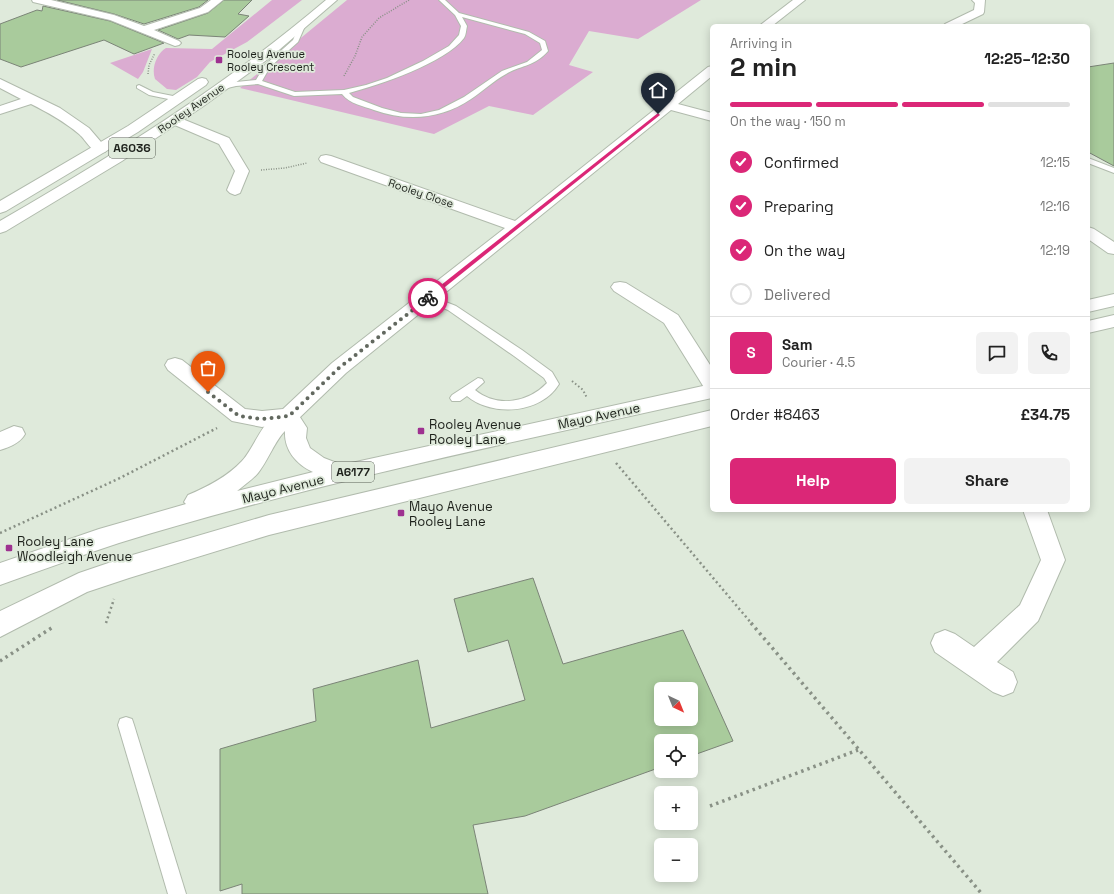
<!DOCTYPE html>
<html lang="en">
<head>
<meta charset="utf-8">
<style>
	:root { --surface:#fff; --page:#f2f2f2; --text:#222; --muted:#767676; --line:#e0e0e0; --accent:#db2777 }
	body { margin:0; font-family:"Space Grotesk",sans-serif; background:var(--page); color:var(--text); height:100vh; display:flex; flex-direction:column; font-size:15px; white-space:nowrap }
	* { box-sizing:border-box; margin:0 }
	p { font-size:13px; color:var(--muted) }
	.icon { flex:none; width:22px; height:22px; fill:none; stroke:currentColor; stroke-width:2; stroke-linecap:round; stroke-linejoin:round }
	.map { position:relative; flex:1; overflow:hidden }
	.side { position:absolute; left:710px; top:24px; width:380px; height:488px; display:flex; flex-direction:column; background:var(--surface); border-radius:6px; box-shadow:0 2px 10px #0003 }
	.side>* { flex:none }
	.needle { width:26px; rotate:137deg }
	.controls { position:absolute; left:654px; top:682px; display:grid; gap:8px }
	.controls a { display:grid; place-items:center; width:44px; height:44px; border-radius:6px; background:var(--surface); box-shadow:0 2px 10px #0003; font-size:20px }
	.pin { position:absolute; display:grid; place-items:center; width:34px; height:34px; color:#fff; margin:-41px -17px; border-radius:50% 50% 50% 0; rotate:-45deg; box-shadow:0 0 4px #0007 }
	.pin .icon { rotate:45deg }
	.courier { position:absolute; display:grid; place-items:center; width:40px; height:40px; margin:-20px; border:3px solid #db2777; border-radius:50%; background:#fff; color:#222; box-shadow:0 1px 5px #0007 }
	.summary em { font-style:normal; font-weight:600 }
	.summary div { display:flex; flex-direction:column-reverse }
	.summary { display:flex; align-items:center; justify-content:space-between; height:68px; padding:0 20px }
	h1 { font-size:26px; font-weight:600; line-height:30px }
	.bar { display:grid; grid-template-columns:repeat(4,1fr); gap:6px 4px; align-content:center; height:48px; padding:0 20px }
	.bar i { height:5px; border-radius:3px; background:var(--line) }
	.bar .active { background:var(--accent) }
	.bar p { grid-column:span 4 }
	.line { display:flex; align-items:center; gap:10px; padding:0 20px; border-top:1px solid var(--line) }
	.line div { flex:1 }
	.round { display:grid; place-items:center; flex:none; width:42px; height:42px; border-radius:6px; background:var(--page) }
	ol { padding:0 20px; list-style:none }
	li { display:flex; align-items:center; gap:12px; height:44px }
	li p { margin-inline-start:auto }
	li .icon { padding:4px; border-radius:50%; background:var(--accent); color:#fff; stroke-width:4 }
	li:last-child { color:var(--muted) }
	li i { width:22px; height:22px; border:2px solid var(--line); border-radius:50% }
	.button { display:flex; gap:8px; margin-top:auto; padding:8px 20px }
	.button a { flex:1; height:46px; border-radius:6px; background:var(--accent); color:#fff; font-size:16px; font-weight:600; line-height:46px; text-align:center }
	.button a+a { background:var(--page); color:var(--text) }
	.map>svg:first-child { display:block }
</style>
</head>
<body>
<div class="map">
<svg width="1114" height="894" viewBox="0 0 1114 894">
	<rect width="100%" height="100%" fill="#dfeadb"/>
	<!-- green -->
	<g fill="#dbacd1">
		<path d="M272,0H302L247,42L210,62L197,77L176,90L167,89L155,79C151,68 157,53 166,48L212,49Z"/>
		<polygon points="347,0 701,0 638,39 589,31 569,65 593,72 533,115 489,106 434,134 240,88"/>
		<polygon points="152,49 143,72 138,79 110,63"/>
	</g>
	<!-- building -->
	<g fill="#a9cb9c" stroke="#7b8477" fill-rule="evenodd">
		<polygon points="57,0 208,0 199,7 144,24 114,14"/>
		<polygon points="224,0 252,0 238,14 249,16 225,37 189,35 178,39 158,30 208,13"/>
		<polygon points="43,6 110,21 164,43 134,54 104,40 21,67 0,59 0,24 37,10 42,11"/>
		<polygon points="1114,63 1114,166 1088,152 1088,67"/>
		<path d="M533,578L563,664L683,630L733,741L691,756V741H661V767L525,816L473,825L488,894H242V884L220,891V749L316,721L313,689L418,660L431,728L525,700L508,640L468,652L454,599ZM661,689H691V719H661Z"/>
	</g>
	<g fill="none" stroke-linecap="round" stroke-linejoin="round">
		<defs>
			<g id="service">
				<path d="M439,0H445L459,13L529,32L545,41L548,51C534,67 521,65 506,74C493,81 483,91 471,99C442,119 407,122 374,110C363,106 350,104 342,94L294,96L258,84L236,86L219,90L216,88L236,82L256,80L265,65L293,40L299,26L302,24L305,26L298,42L270,67L262,81L295,92L344,90L366,85L387,78L423,61L449,46L459,35L461,26L455,15ZM462,17L525,34L540,43L542,50L527,62L502,71L464,97L439,110L421,114L401,113L382,108L353,97L349,93C379,85 445,63 464,38C466,35 466,30 467,26Z"/>
				<polygon points="139,85 153,92 178,97 182,99 178,101 149,95 137,88 137,86"/>
				<polygon points="1088,158 1114,168 1114,173 1088,163"/>
				<path d="M428,295L456,306L522,350L552,372L559,384C541,414 492,417 467,396L460,401H452L450,398L452,395L478,378L482,379L484,382L475,390C497,408 528,403 547,383L544,378L514,356L448,310L425,300L423,298Z"/>
				<polygon points="126,717 132,719 134,725 186,894 168,894 118,725 120,719"/>
			</g>
			<g id="minor">
				<polygon points="32,0 51,0 114,15 144,26 200,8 211,0 223,0 208,12 154,30 179,41 181,43 179,45 175,46 110,20 33,2"/>
				<polygon points="793,0 805,0 772,26 759,26"/>
				<polygon points="972,0 985,0 984,12 983,14 958,26 943,26 945,24 974,10 975,3"/>
				<polygon points="712,66 712,76 678,104 712,113 712,121 671,110 346,373 296,421 262,427 232,421 168,370 165,365 168,360 175,358 182,360 245,409 262,411 283,409 332,363 505,228 321,162 319,159 321,156 326,155 331,156 515,221 708,67"/>
				<path d="M0,79L60,108L89,128L107,149L105,152C92,155 88,142 79,134C65,122 47,112 31,104L0,114V106L21,99L0,88Z"/>
				<polygon points="175,116 229,138 249,171 240,193 235,195 230,193 227,190 235,171 219,144 170,123 168,120 170,117"/>
				<polygon points="1088,227 1094,229 1114,242 1114,254 1108,253 1088,239"/>
				<polygon points="620,282 626,283 678,315 712,368 712,391 705,389 664,323 614,291 611,287 614,283"/>
				<path d="M14,426L22,428L25,434C20,443 10,447 0,450V432Z"/>
				<polygon points="1023,510 1047,510 1065,560 1038,621 997,662 1013,672 1017,682 1013,692 1003,696 993,692 935,652 931,643 935,634 945,630 955,634 974,647 1020,605 1041,560"/>
			</g>
			<g id="primary">
				<polygon points="1114,294 1114,306 1088,312 1088,300"/>
				<polygon points="1114,315 1114,327 1088,333 1088,321"/>
				<path d="M712,384V398C513,442 314,483 119,543C79,556 40,571 0,585V563L99,529L186,504L184,502L188,495C207,487 227,477 242,461C257,445 268,402 296,411L307,428L306,438L310,448L324,458L342,465ZM285,431C284,450 296,464 313,472L237,491C244,485 252,480 258,473C267,462 276,439 285,431Z"/>
				<polygon points="712,410 712,426 269,535 129,578 87,592 0,637 0,611 79,573 129,556 269,515"/>
			</g>
			<g id="trunk">
				<path d="M326,0H337L272,56L205,105L122,161L6,231L0,233V221C114,155 225,86 326,0Z"/>
				<polygon points="202,78 206,79 208,82 206,85 138,132 6,211 0,213 0,201 128,126 198,79"/>
			</g>
		</defs>
		<!-- service casing -->
		<use href="#service" stroke="#b1bbad" stroke-width="2"/>
		<!-- minor casing -->
		<use href="#minor" stroke="#b1bbad" stroke-width="2"/>
		<!-- primary casing -->
		<use href="#primary" stroke="#b1bbad" stroke-width="2"/>
		<!-- trunk casing -->
		<use href="#trunk" stroke="#b1bbad" stroke-width="2"/>
		<!-- path-far3 -->
		<g stroke="#899186" stroke-width="1.5" stroke-dasharray="1 1.5" stroke-linecap="butt">
			<polyline points="148,74 149,65 155,53"/>
			<polyline points="344,76 355,56 362,37 379,18 409,0"/>
			<polyline points="261,170 285,168 307,163"/>
		</g>
		<!-- path-far2 -->
		<polyline stroke="#899186" stroke-width="2" stroke-dasharray="1.5 2.5" stroke-linecap="butt" points="572,381 583,390 587,398"/>
		<!-- path-far1 -->
		<g stroke="#899186" stroke-width="2.5" stroke-dasharray="2 3" stroke-linecap="butt">
			<polyline points="616,463 752,624"/>
			<polyline points="0,533 118,479 217,428"/>
			<polyline points="106,623 114,599"/>
		</g>
		<!-- path -->
		<g stroke="#899186" stroke-width="3.5" stroke-dasharray="2.5 4" stroke-linecap="butt">
			<polyline points="751,623 982,894"/>
			<polyline points="0,661 53,627"/>
			<polyline points="710,806 858,750"/>
		</g>
		<!-- service -->
		<use href="#service" fill="#fff" fill-rule="evenodd"/>
		<!-- minor -->
		<use href="#minor" fill="#fff" fill-rule="evenodd"/>
		<!-- primary -->
		<use href="#primary" fill="#fff" fill-rule="evenodd"/>
		<!-- trunk -->
		<use href="#trunk" fill="#fff" fill-rule="evenodd"/>
	</g>
	<!-- route -->
	<polygon fill="#db2777" points="658,113 660,115 430,299 426,299 426,297"/>
	<g fill="none" stroke-linecap="round" stroke-linejoin="round">
		<!-- done -->
		<polyline stroke="#62685f" stroke-width="4" stroke-dasharray="0 7.2" points="208,392 239,416 262,419 289,416 339,368 428,298"/>
	</g>
	<!-- markers -->
	<g fill="#9e3190" stroke="#dfeadb" stroke-width="1.5">
		<rect x="215" y="56" width="8" height="8" rx="2"/>
		<rect x="417" y="427" width="8" height="8" rx="2"/>
		<rect x="397" y="509" width="8" height="8" rx="2"/>
		<rect x="5" y="544" width="8" height="8" rx="2"/>
	</g>
	<g text-anchor="middle" dominant-baseline="central" stroke-width="3.5" stroke-linejoin="round" paint-order="stroke">
		<!-- far-poi labels -->
		<g font-size="11" fill="#1e221c" stroke="#dfeadb" text-anchor="start">
			<text x="227" y="54">Rooley Avenue<tspan x="227" dy="13">Rooley Crescent</tspan></text>
		</g>
		<!-- far-street labels -->
		<g font-size="11" fill="#1e221c" stroke="#dfeadb">
			<text transform="translate(191 108) rotate(-35)">Rooley Avenue</text>
			<text transform="translate(421 193) rotate(19)">Rooley Close</text>
		</g>
		<!-- shield labels -->
		<g fill="#dfeadb" stroke="#585e55" stroke-width="1">
			<rect x="109" y="138" width="46" height="20" rx="3"/>
			<rect x="332" y="462" width="42" height="20" rx="3"/>
		</g>
		<g font-size="12" font-weight="bold" fill="#1e221c">
			<text x="132" y="148">A6036</text>
			<text x="353" y="472">A6177</text>
		</g>
		<!-- street labels -->
		<g font-size="13" fill="#1e221c" stroke="#dfeadb">
			<text transform="translate(599 416) rotate(-12)">Mayo Avenue</text>
			<text transform="translate(283 489) rotate(-14)">Mayo Avenue</text>
		</g>
		<!-- poi labels -->
		<g font-size="13" fill="#1e221c" stroke="#dfeadb" text-anchor="start">
			<text x="429" y="424">Rooley Avenue<tspan x="429" dy="15">Rooley Lane</tspan></text>
			<text x="409" y="506">Mayo Avenue<tspan x="409" dy="15">Rooley Lane</tspan></text>
			<text x="17" y="541">Rooley Lane<tspan x="17" dy="15">Woodleigh Avenue</tspan></text>
		</g>
	</g>
</svg>
<div class="controls">
<a><svg class="needle" viewBox="-14 -14 28 28"><path d="M0-13l5 13h-10z" fill="#e53935"/><path d="M0 13l5-13h-10z" fill="#767676"/></svg></a>
<a><svg class="icon" aria-label="locate" viewBox="0 0 24 24"><circle cx="12" cy="12" r="6"/><path d="M12 2v4M12 18v4M2 12h4M18 12h4"/></svg></a>
<a>+</a>
<a>−</a>
</div>
<div class="pin" style="left:208px;top:392px;background:#ea580c"><svg class="icon" aria-label="bag" viewBox="0 0 24 24"><path d="M5 8h14l-1 12H6zM9 8a3 3 0 0 1 6 0"/></svg></div>
<div class="pin" style="left:658px;top:114px;background:#1f2937"><svg class="icon" aria-label="home" viewBox="0 0 24 24"><path d="M3 11l9-7 9 7M6 9v11h12V9"/></svg></div>
<div class="courier" style="left:428px;top:298px"><svg class="icon" aria-label="bike" viewBox="0 0 24 24"><circle cx="6" cy="16" r="4"/><circle cx="18" cy="16" r="4"/><path d="M6 16l4-8h5l3 8M10 8l3 8H6M13 5h3"/></svg></div>
<section class="side">
<div class="summary"><div><h1>2 min</h1><p>Arriving in</p></div><em>12:25–12:30</em></div>
<div class="bar"><i class="active"></i><i class="active"></i><i class="active"></i><i></i><p>On the way · 150 m</p></div>
<ol>
<li><svg class="icon" aria-label="check" viewBox="0 0 24 24"><path d="M5 12l5 5 9-10"/></svg>Confirmed<p>12:15</p></li>
<li><svg class="icon" aria-label="check" viewBox="0 0 24 24"><path d="M5 12l5 5 9-10"/></svg>Preparing<p>12:16</p></li>
<li><svg class="icon" aria-label="check" viewBox="0 0 24 24"><path d="M5 12l5 5 9-10"/></svg>On the way<p>12:19</p></li>
<li><i></i>Delivered</li>
</ol>
<div class="line" style="height:72px"><b class="round" style="background:var(--accent);color:#fff">S</b><div><b>Sam</b><p>Courier · 4.5</p></div><a class="round"><svg class="icon" aria-label="chat" viewBox="0 0 24 24"><path d="M4 5h16v11H9l-5 4z"/></svg></a><a class="round"><svg class="icon" aria-label="phone" viewBox="0 0 24 24"><path d="M5 4h4l2 5-3 2q2 4 5 5l2-3 5 2v4C11 20 4 13 5 4z"/></svg></a></div>
<div class="line" style="height:52px"><div>Order #8463</div><b>£34.75</b></div>
<div class="button"><a>Help</a><a>Share</a></div>
</section>
</div>
</body>
</html>
